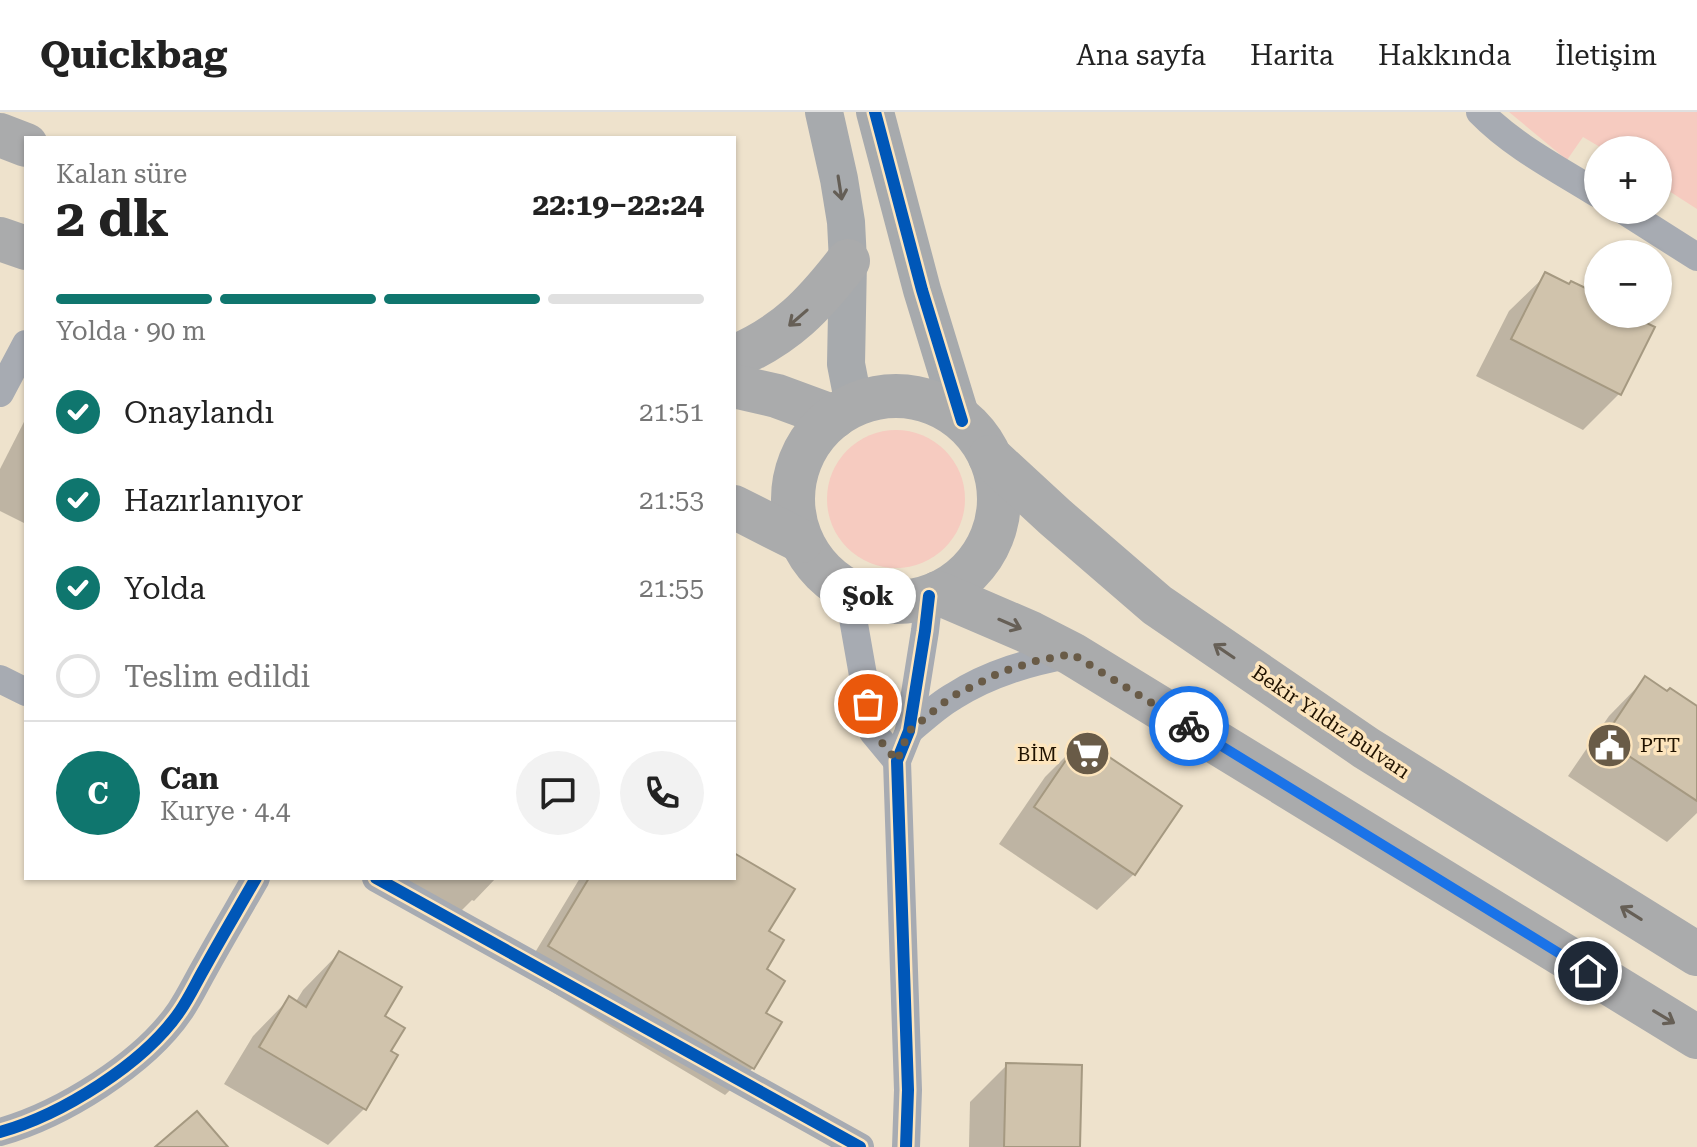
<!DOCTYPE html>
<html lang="tr">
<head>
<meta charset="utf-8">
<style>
	:root { --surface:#fff; --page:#f2f2f2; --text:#222; --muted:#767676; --line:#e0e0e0; --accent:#0f766e }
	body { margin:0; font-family:"Roboto Serif",serif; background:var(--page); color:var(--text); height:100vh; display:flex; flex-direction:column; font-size:30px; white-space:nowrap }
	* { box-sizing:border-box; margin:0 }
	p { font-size:26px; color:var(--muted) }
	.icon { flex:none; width:44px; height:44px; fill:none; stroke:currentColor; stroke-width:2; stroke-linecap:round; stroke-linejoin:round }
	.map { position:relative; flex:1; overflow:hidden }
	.sheet { position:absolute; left:24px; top:24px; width:712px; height:744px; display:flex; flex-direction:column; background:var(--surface); border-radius:0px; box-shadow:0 2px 6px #0004 }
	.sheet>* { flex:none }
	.controls { position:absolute; left:1584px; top:24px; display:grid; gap:16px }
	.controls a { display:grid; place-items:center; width:88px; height:88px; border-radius:50%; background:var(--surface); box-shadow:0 2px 6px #0004; font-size:40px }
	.pin { position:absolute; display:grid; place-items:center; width:68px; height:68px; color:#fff; margin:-34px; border:4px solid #fff; border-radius:50%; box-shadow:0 2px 8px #0007 }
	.courier { position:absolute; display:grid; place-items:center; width:80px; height:80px; margin:-40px; border:6px solid #1a73e8; border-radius:50%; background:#fff; color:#222; box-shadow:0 2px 10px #0007 }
	.bubble { position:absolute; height:56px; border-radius:28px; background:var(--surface); box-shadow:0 2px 6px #0004; font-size:26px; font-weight:700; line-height:56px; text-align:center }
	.summary em { font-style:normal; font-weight:700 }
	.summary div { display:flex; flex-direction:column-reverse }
	.summary { display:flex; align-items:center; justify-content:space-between; height:136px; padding:0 32px }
	h1 { font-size:52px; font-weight:700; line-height:60px }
	.bar { display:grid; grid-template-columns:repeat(4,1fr); gap:12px 8px; align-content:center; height:96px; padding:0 32px }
	.bar i { height:10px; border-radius:6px; background:var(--line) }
	.bar .on { background:var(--accent) }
	.bar p { grid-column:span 4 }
	.line { display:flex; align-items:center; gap:20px; padding:0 32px; border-top:2px solid var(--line) }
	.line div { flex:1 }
	.round { display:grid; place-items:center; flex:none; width:84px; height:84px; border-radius:42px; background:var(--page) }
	ol { padding:0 32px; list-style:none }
	li { display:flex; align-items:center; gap:24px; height:88px }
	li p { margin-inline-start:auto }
	li .icon { padding:8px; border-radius:50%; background:var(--accent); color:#fff; stroke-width:4 }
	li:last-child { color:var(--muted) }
	li i { width:44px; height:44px; border:4px solid var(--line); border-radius:50% }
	header { display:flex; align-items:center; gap:48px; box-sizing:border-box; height:112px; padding:0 40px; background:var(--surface); border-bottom:2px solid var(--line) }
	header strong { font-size:38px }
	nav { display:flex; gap:44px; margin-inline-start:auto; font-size:28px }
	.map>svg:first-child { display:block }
</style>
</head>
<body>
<header>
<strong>Quickbag</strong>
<nav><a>Ana sayfa</a><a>Harita</a><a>Hakkında</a><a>İletişim</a></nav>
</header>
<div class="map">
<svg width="1697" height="1035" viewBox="0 0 1697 1035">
	<rect width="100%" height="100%" fill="#eee2cc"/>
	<!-- green -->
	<g fill="#f6cbc0">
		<polygon points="1509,0 1697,0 1697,97 1658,72 1658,38 1605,38 1583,25 1567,48"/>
		<circle cx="896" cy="387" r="69"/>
	</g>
	<!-- shadow -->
	<g fill="#0003">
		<polygon points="1546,163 1598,184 1598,202 1630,202 1619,282 1583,318 1476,264 1509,199"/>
		<polygon points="26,306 26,412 0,399 0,357"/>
		<polygon points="1645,567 1697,596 1697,701 1667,730 1568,664 1609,604"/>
		<polygon points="1081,629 1134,762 1097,798 999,732 1045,665"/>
		<polygon points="734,743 767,820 763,902 753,956 725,983 522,862 580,766 734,766"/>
		<polygon points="376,766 496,766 474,789 472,788 452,808"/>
		<polygon points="339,841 382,905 388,940 365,996 328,1033 224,972 253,924 289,887 295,891 303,878"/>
		<polygon points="1007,953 1078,1035 969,1035 970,990"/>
	</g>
	<!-- building -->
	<g fill="#d0c3ac" stroke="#a59981" stroke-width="2">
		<polygon points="1545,160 1569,172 1571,169 1598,182 1598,202 1628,202 1655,215 1621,283 1511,227"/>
		<polygon points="1645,564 1667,579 1670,576 1697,594 1697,689 1603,627"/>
		<polygon points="1081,626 1182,694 1135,763 1034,695"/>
		<polygon points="734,741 795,777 769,819 784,828 767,857 785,869 766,901 782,910 754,957 548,834 589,766 734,766"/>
		<polygon points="339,839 402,875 385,904 405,916 391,939 398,943 366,998 259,935 289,884 306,895"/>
		<polygon points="1006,951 1082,953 1080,1035 1004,1035"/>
		<polygon points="197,999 228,1035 155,1035"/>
	</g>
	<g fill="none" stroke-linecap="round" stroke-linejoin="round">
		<!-- street -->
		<g stroke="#a7abb2" stroke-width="28">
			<path d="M1480,0C1513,34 1558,57 1598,82"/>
			<polyline points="1623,98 1697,145"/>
			<polyline points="0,281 26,232"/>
			<polyline points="848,478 873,620 897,649"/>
			<polyline points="0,567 26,580"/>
			<path d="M909,619C923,607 938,593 954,584C990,561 1030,550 1072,542"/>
			<polyline points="376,766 860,1035"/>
			<path d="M0,1020C61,1003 144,952 180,899C189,886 196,871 204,857C221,826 239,796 256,766"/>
			<polyline points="906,1035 908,978 897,649 909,619 925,519 929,484"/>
		</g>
		<!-- secondary -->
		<g stroke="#a7aaad" stroke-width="38">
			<polyline points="824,0 839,67 846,110 848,149 846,252 854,293"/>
			<polyline points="875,0 922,178 962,309"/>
		</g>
		<!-- primary -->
		<g stroke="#aaabac" stroke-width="44">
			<polyline points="0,23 26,33"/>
			<polyline points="0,127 26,136"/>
			<path d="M734,245C786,223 814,193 848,149"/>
			<polyline points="734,274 777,284 834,305"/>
			<circle cx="896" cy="387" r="103"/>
			<polyline points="990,345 1055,405 1157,493 1366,636 1697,842"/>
			<polyline points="734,395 801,429"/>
			<polyline points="938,481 1031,521 1072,542 1697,925"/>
		</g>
		<defs>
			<g id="cycleway">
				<polyline points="875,0 922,178 962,309"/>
				<polyline points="376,766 860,1035"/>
				<path d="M0,1020C61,1003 144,952 180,899C189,886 196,871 204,857C221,826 239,796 256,766"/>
				<polyline points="906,1035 908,978 897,649 909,619 925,519 929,484"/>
			</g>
		</defs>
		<!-- cycleway casing -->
		<use href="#cycleway" stroke="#fde5bd" stroke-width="17"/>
		<!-- cycleway -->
		<use href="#cycleway" stroke="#0057b8" stroke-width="12"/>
	</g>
	<!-- one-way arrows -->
	<defs><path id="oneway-shaft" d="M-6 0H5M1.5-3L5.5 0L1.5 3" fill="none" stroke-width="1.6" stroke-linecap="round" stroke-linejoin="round" transform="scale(2)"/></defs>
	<use stroke="#645e56" href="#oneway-shaft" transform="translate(840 76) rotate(81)"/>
	<g stroke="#665f56">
		<use href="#oneway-shaft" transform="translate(798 206) rotate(139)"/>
		<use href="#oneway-shaft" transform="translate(1010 512) rotate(23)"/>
		<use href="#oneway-shaft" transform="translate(1224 539) rotate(-146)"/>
		<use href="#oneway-shaft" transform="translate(1631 801) rotate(-148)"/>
		<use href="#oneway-shaft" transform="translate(1664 905) rotate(31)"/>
	</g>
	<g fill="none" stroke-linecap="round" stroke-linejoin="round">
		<!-- done -->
		<polyline stroke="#695b47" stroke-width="8" stroke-dasharray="0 14.4" points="868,592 873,620 897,649 909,619 951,585 1001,560 1036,549 1072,542 1189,614"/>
		<!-- route -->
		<polyline stroke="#1a73e8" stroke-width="10" points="1189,614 1588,859"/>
	</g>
	<!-- icons -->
	<defs>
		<symbol id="civic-disc" viewBox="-11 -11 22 22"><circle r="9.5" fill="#695b47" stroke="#fde5bd"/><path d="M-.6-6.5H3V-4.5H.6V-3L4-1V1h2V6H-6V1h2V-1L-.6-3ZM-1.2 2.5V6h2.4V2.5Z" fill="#fff"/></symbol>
		<symbol id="supermarket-disc" viewBox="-11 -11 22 22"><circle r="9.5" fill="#695b47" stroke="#fde5bd"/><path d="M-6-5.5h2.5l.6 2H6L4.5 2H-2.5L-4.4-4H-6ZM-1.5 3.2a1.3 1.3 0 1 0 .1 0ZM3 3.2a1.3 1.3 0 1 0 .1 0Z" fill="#fff"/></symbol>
	</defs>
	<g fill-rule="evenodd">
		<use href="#civic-disc" x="1584" y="608" width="51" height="51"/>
		<use href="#supermarket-disc" x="1062" y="616" width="51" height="51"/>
	</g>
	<g text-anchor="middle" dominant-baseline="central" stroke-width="7" stroke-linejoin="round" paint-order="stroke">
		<!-- street labels -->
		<g font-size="20" fill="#211300" stroke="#fde5bd">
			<text transform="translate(1331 610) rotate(34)">Bekir Yıldız Bulvarı</text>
		</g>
		<!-- poi labels -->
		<g font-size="20" fill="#211300" stroke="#fde5bd" text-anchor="start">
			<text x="1640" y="633">PTT</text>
			<text x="1057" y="642" text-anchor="end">BİM</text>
		</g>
	</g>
</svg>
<div class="controls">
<a>+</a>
<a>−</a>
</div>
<div class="pin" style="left:868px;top:592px;background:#ea580c"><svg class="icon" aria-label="bag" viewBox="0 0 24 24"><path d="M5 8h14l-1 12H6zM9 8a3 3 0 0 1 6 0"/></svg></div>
<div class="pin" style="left:1588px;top:859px;background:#1f2937"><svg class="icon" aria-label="home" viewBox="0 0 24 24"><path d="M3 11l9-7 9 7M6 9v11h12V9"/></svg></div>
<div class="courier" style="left:1189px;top:614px"><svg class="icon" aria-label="bike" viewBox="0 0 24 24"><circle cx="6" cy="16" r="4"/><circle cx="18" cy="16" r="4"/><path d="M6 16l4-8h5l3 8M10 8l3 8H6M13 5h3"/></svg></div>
<div class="bubble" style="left:820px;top:456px;width:96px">Şok</div>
<section class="sheet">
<div class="summary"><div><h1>2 dk</h1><p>Kalan süre</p></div><em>22:19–22:24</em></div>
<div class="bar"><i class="on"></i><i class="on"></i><i class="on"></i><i></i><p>Yolda · 90 m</p></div>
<ol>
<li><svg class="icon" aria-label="check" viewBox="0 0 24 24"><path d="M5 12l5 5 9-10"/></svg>Onaylandı<p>21:51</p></li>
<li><svg class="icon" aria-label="check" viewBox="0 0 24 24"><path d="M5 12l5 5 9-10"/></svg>Hazırlanıyor<p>21:53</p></li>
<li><svg class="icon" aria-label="check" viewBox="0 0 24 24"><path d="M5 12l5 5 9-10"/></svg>Yolda<p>21:55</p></li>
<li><i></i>Teslim edildi</li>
</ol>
<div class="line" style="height:144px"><b class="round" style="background:var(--accent);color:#fff">C</b><div><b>Can</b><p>Kurye · 4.4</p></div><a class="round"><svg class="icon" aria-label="chat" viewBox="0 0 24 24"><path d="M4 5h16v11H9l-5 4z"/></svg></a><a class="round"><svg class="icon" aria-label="phone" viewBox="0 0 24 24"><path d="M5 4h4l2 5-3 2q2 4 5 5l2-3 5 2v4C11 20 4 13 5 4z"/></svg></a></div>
</section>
</div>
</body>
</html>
